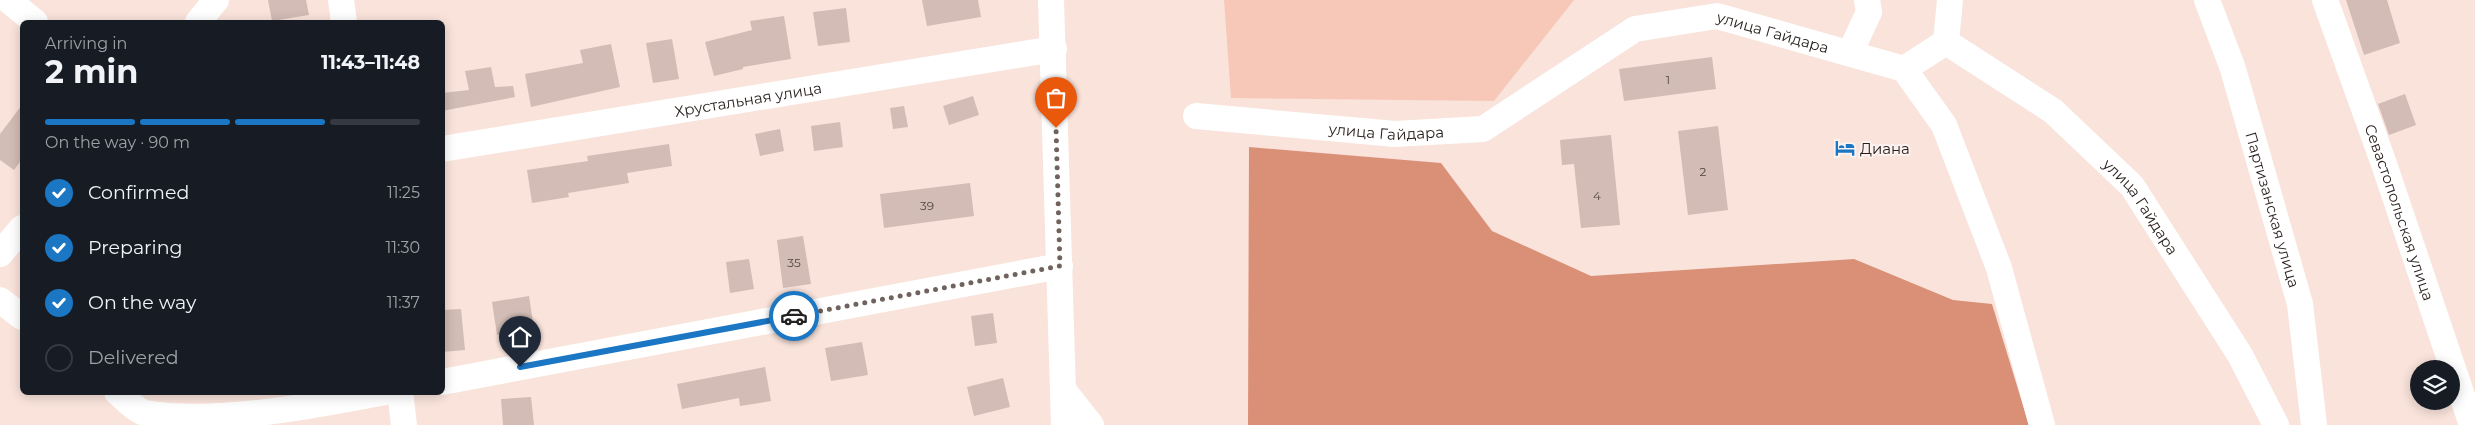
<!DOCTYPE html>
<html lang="en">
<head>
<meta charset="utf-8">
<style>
	:root { --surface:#171b24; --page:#242831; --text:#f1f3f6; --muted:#9ea1a6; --line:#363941; --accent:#1b76c3 }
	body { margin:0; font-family:Montserrat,sans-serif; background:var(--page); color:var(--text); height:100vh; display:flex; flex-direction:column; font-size:19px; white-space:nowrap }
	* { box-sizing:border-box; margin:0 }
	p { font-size:16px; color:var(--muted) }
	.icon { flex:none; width:28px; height:28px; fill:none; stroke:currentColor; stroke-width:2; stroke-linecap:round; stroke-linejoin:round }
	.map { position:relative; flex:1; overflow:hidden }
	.panel { position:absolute; left:20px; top:20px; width:425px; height:375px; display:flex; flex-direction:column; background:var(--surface); border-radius:8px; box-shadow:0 2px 12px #0003 }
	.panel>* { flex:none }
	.controls { position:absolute; left:2410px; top:360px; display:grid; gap:10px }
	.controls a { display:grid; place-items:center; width:50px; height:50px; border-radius:50%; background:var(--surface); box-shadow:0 2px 12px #0003; font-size:25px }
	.pin { position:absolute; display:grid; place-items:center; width:42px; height:42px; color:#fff; margin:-51px -21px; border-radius:50% 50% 50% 0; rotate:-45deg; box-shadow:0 0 5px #0007 }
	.pin .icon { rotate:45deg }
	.courier { position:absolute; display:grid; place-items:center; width:50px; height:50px; margin:-25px; border:4px solid #1b76c3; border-radius:50%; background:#fff; color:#222; box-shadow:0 1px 6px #0007 }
	.headline em { font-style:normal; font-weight:700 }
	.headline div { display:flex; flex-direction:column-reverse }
	.headline { display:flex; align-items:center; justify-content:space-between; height:85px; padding:0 25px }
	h1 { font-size:32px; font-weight:700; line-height:38px }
	.bar { display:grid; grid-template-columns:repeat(4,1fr); gap:8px 5px; align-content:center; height:60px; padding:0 25px }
	.bar i { height:6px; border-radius:4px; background:var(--line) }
	.bar .selected { background:var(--accent) }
	.bar p { grid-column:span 4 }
	ol { padding:0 25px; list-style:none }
	li { display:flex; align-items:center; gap:15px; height:55px }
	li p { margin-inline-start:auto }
	li .icon { padding:5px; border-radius:50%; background:var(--accent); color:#fff; stroke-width:4 }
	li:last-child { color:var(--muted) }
	li i { width:28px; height:28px; border:2px solid var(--line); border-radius:50% }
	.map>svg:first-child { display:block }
</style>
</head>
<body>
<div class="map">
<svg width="2475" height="425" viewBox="0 0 2475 425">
	<rect width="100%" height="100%" fill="#f9e3db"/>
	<!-- green -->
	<polygon fill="#f7c8b8" points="1224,0 1574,0 1494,101 1231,98"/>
	<!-- forest -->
	<polygon fill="#da9077" points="1249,147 1441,163 1492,231 1591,276 1854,259 1953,300 1992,304 2029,425 1248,425"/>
	<!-- building -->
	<g fill="#d2bcb5">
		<polygon points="268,0 306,0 309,15 272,21"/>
		<polygon points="922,0 978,0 981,17 927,26"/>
		<polygon points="2346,0 2387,0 2400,43 2364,55"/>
		<polygon points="846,8 850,42 818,46 813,12"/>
		<polygon points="784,16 791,59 743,67 743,69 714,76 705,42 752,30 750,21"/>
		<polygon points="672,39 679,79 653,83 646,43"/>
		<polygon points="611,44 620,87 531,107 525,74 583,63 580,50"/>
		<polygon points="1712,57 1716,89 1624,101 1619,69"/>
		<polygon points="491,67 495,87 513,86 515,97 442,111 442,93 469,90 465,71"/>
		<polygon points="2405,94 2416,125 2389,135 2378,104"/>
		<polygon points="973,96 979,115 949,125 943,106"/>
		<polygon points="22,105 22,159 14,170 0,160 0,134"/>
		<polygon points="904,106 908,127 893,129 890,108"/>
		<polygon points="840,122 843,147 814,151 811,126"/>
		<polygon points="1718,126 1728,210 1688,215 1678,131"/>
		<polygon points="780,129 784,151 760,156 755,134"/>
		<polygon points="1611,135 1620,225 1581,228 1574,164 1562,165 1560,140"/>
		<polygon points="669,144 672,166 627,173 629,183 568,193 569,197 532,203 527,170 588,161 587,156"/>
		<polygon points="970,183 974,216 884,228 880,194"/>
		<polygon points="803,236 811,284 783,288 777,240"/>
		<polygon points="749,259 754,289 730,293 726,262"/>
		<polygon points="529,296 534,329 497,335 492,302"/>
		<polygon points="461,309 465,350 442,352 442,310"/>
		<polygon points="993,313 997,343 975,346 971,316"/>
		<polygon points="862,342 868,375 831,381 825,348"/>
		<polygon points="765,367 771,401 740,406 739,398 682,409 677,384"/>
		<polygon points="1003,378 1010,407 974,416 967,387"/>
		<polygon points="531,397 534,425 503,425 501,399"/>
	</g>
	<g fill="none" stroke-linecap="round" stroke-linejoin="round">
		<!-- minor -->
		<g stroke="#fff" stroke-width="26">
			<polyline points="8,0 35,22"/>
			<polyline points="341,0 344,22"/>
			<polyline points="1051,0 1064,425"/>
			<path id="s1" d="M2207,0L2233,69L2300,304L2314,425"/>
			<path id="s2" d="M2325,0L2384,164L2472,425"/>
			<polyline points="198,22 216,0"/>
			<path id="s3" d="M1946,42L2053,111L2132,186L2240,355L2276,425"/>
			<polyline points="1850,53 1869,12 1867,0"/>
			<polyline points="1904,69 1946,42 1950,0"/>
			<path id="s4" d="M1196,116L1395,134L1483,129L1635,29L1717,16L1904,69L1944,125L1999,268L2042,425"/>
			<path id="s5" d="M442,149L1054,49"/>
			<polyline points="0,254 22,228"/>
			<polyline points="0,300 22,317"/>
			<polyline points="442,382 1060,266"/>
			<path d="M117,392C125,399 135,410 145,413C215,425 313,406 385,392"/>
			<polyline points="400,392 404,425"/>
			<polyline points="1065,392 1091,425"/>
		</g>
	</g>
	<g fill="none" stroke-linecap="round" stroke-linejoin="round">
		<!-- done -->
		<polyline stroke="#70635e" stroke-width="5" stroke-dasharray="0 9" points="794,316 1060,266 1056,128"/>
		<!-- route -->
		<polyline stroke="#1b76c3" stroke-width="6" points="520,367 794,316"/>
	</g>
	<!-- icons -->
	<defs>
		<symbol id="hotel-bare" viewBox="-9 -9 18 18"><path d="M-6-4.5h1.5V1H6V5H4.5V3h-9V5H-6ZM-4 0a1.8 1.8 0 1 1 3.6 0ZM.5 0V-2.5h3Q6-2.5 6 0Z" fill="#1b76c3" stroke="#fcf3f0" stroke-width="2.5" paint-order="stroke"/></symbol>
	</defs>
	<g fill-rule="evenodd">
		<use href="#hotel-bare" x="1831" y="134" width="28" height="28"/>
	</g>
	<g text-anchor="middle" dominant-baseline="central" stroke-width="4" stroke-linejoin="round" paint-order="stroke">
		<!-- number labels -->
		<g font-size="12" fill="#514642">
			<text x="1668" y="79">1</text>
			<text x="1703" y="171">2</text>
			<text x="1597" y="195">4</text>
			<text x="927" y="205">39</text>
			<text x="794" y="262">35</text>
		</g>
		<!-- street labels -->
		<g font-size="15" fill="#261e1b" stroke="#fcf3f0">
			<text stroke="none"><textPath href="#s4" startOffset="611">улица Гайдара</textPath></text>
			<text stroke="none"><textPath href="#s5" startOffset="310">Хрустальная улица</textPath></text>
			<text stroke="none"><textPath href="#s4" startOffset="191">улица Гайдара</textPath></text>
			<text stroke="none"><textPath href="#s3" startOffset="258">улица Гайдара</textPath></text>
			<text stroke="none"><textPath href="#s1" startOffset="220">Партизанская улица</textPath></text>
			<text stroke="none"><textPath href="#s2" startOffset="225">Севастопольская улица</textPath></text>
		</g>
		<!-- poi labels -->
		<g font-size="15" fill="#261e1b" stroke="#fcf3f0" text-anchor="start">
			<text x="1860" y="148">Диана</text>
		</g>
	</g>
</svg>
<div class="controls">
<a><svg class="icon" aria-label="layers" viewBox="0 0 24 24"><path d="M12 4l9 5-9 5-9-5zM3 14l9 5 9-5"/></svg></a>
</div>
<div class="pin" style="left:1056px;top:128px;background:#ea580c"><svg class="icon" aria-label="bag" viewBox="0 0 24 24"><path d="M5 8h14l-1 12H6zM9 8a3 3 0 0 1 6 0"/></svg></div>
<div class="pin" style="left:520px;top:367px;background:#1f2937"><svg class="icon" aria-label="home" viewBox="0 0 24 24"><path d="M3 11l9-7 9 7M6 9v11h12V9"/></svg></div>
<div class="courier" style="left:794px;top:316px"><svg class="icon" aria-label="car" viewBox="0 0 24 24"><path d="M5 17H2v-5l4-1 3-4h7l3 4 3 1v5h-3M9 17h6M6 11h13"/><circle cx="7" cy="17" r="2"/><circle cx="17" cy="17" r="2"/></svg></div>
<section class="panel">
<div class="headline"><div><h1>2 min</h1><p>Arriving in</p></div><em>11:43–11:48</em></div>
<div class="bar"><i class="selected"></i><i class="selected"></i><i class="selected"></i><i></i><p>On the way · 90 m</p></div>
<ol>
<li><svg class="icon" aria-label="check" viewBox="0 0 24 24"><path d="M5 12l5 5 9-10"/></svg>Confirmed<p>11:25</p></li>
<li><svg class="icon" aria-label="check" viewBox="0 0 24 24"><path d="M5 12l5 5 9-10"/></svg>Preparing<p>11:30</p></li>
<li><svg class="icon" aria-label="check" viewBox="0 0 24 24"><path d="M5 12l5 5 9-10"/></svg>On the way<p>11:37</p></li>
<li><i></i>Delivered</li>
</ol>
</section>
</div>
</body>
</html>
